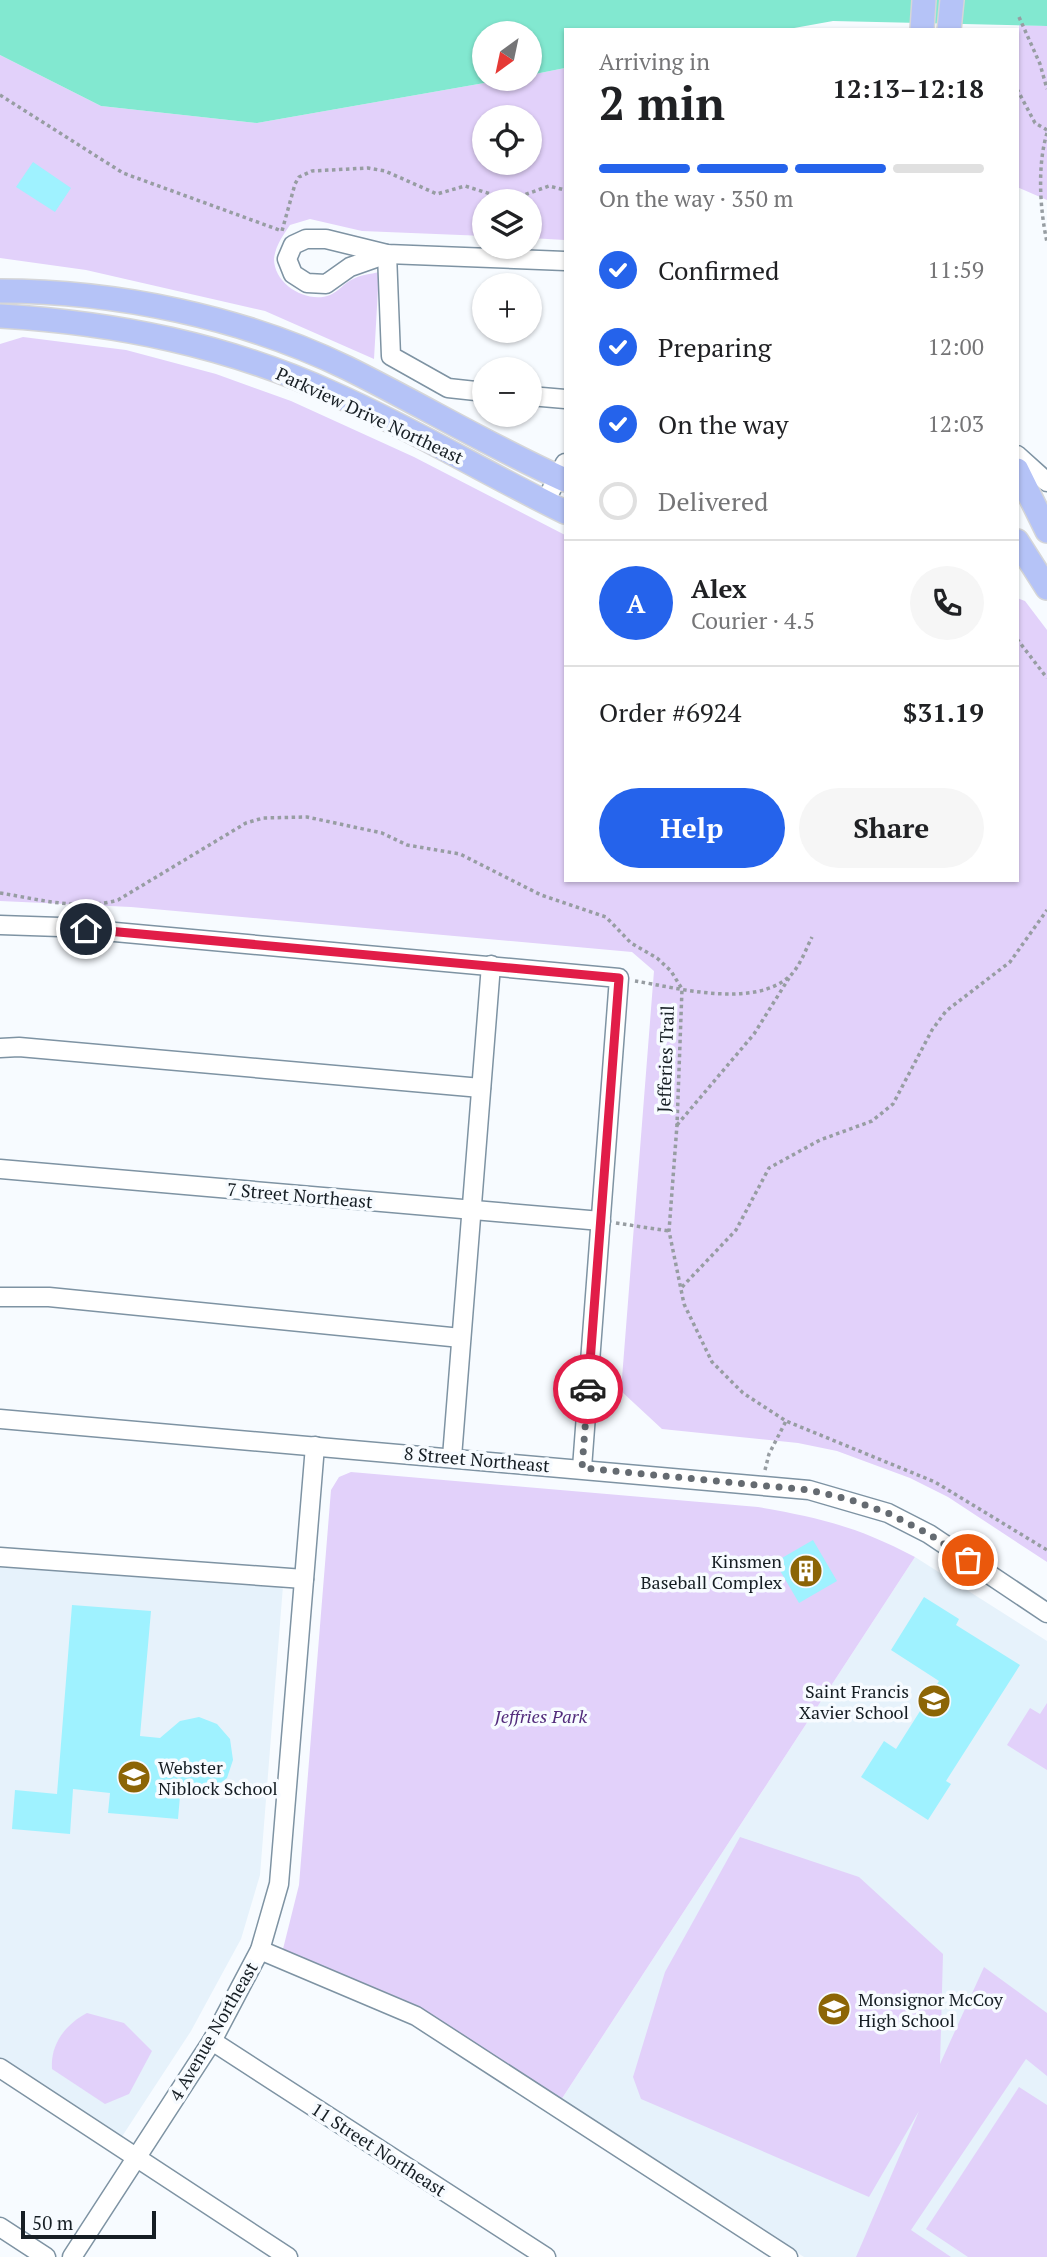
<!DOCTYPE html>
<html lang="en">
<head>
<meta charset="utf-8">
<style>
	:root { --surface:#fff; --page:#f6f6f6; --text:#202124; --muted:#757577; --line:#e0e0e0; --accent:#2563eb }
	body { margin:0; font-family:"PT Serif",serif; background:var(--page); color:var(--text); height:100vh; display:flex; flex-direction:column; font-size:26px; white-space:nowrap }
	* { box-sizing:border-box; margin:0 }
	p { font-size:23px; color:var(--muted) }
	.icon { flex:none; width:38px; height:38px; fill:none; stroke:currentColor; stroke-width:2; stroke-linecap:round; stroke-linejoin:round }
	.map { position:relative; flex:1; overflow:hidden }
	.sheet { position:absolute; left:564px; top:28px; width:455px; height:854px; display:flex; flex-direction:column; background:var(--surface); border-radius:0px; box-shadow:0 2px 5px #0004 }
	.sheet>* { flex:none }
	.needle { width:46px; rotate:213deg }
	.tools { position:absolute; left:472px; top:21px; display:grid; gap:14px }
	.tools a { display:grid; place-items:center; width:70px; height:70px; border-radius:50%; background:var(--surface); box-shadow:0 2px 5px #0004; font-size:35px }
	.scale { position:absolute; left:21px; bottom:18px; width:135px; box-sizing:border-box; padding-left:7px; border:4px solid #161e24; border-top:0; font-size:19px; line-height:24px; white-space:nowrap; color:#161e24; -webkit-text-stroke:5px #f7fbff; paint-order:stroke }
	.pin { position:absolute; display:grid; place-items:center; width:60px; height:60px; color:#fff; margin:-30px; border:4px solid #fff; border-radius:50%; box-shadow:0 2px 7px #0007 }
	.courier { position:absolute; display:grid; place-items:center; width:70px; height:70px; margin:-35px; border:5px solid #e11d48; border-radius:50%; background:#fff; color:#222; box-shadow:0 2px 9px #0007 }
	.headline em { font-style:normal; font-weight:700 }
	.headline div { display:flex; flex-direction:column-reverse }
	.headline { display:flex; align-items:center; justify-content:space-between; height:119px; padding:0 35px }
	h1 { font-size:46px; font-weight:700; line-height:52px }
	.bar { display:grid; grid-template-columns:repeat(4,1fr); gap:10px 7px; align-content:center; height:84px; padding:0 35px }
	.bar i { height:9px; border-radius:5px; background:var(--line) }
	.bar .on { background:var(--accent) }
	.bar p { grid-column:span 4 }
	.line { display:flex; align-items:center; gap:18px; padding:0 35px; border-top:2px solid var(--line) }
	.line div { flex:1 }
	.round { display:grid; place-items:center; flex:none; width:74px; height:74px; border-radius:37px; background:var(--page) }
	ol { padding:0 35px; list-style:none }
	li { display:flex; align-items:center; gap:21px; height:77px }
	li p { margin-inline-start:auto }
	li .icon { padding:7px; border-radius:50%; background:var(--accent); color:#fff; stroke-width:4 }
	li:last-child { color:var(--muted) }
	li i { width:38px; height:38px; border:4px solid var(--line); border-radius:50% }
	.button { display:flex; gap:14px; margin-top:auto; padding:14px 35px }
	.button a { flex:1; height:80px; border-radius:42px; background:var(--accent); color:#fff; font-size:28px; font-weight:700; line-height:80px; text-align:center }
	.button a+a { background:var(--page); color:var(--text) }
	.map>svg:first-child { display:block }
</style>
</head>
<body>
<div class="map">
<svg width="1047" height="2257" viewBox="0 0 1047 2257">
	<rect width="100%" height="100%" fill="#f7fbff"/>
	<!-- built -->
	<g fill="#e6f2fb">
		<polygon points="915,1557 1047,1641 1047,2257 804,2257 561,2100"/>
		<polygon points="0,1566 283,1586 260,1875 241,1939 191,2031 121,2138 0,2059"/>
	</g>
	<!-- green -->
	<g fill="#e2d1fa" fill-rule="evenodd">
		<polygon points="1019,25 1047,26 1047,200 1017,187"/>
		<path d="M0,55L101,106L257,123L507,79H530V75L565,68V240L530,238V201H485V236L362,231L310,219L290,225C283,235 275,247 274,259C274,285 308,304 330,295C338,292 344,283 353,279C360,275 371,274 379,272L374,359L265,311L86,270L0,258ZM485,117H530V163H485Z"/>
		<polygon points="23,337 126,350 216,374 291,401 414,457 565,535 565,880 1017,880 1017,598 1025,601 1047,630 1047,1562 948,1497 910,1478 837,1451 798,1443 662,1429 621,1391 654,971 632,952 131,907 0,901 0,344"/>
		<path d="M351,1472L758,1507C821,1518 858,1527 915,1557L561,2100L416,2005L283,1949L299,1885L331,1490L339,1477Z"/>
		<polygon points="1047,1703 1047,1770 1007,1745 1030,1708 1040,1714"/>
		<polygon points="740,1837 859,1877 943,1954 940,2064 984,1967 1047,2013 1047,2076 1026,2059 911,2230 951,2257 856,2257 919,2111 869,2197 641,2099 633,2077 665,1972"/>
		<path d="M87,2013L124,2023L152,2051L129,2094L105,2104L52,2069C50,2044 66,2024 87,2013Z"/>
		<polygon points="1019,2087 1047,2105 1047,2257 968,2257 926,2229"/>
	</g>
	<!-- water -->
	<polygon fill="#82e8d0" points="0,0 1047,0 1047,26 833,21 783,30 565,30 565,68 530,75 530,33 485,33 485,79 507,79 257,123 101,106 0,55"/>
	<!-- building -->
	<g fill="#9ff2ff">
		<polygon points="33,162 71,188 55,212 16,187"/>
		<polygon points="813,1540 837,1581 799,1603 775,1562"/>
		<polygon points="924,1597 959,1619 956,1625 1020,1665 946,1781 951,1784 928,1820 861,1777 884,1741 896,1749 939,1681 891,1650"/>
		<polygon points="72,1605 151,1611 140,1736 160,1738 180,1721 199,1717 217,1724 230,1739 233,1760 227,1778 211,1790 180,1796 178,1819 108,1813 110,1793 73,1789 70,1834 12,1829 15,1790 57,1794"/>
	</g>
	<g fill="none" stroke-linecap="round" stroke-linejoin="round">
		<defs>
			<g id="minor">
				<polyline points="387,254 350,267 326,284 307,283 293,274 287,259 293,245 306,239 326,239 387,254 565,261"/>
				<polyline points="387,254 391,356 448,388 485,392"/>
				<polyline points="530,396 565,399"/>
				<polyline points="1017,455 1047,482"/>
				<polyline points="545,502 565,463"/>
				<polyline points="0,925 60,927 619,978 582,1468"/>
				<polyline points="0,1048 19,1047 481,1088"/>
				<polyline points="0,1169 601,1221"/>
				<polyline points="0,1297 49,1297 461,1338"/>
				<polyline points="0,1419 809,1490 888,1513 929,1534 1047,1613"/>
				<polyline points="452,1457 491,965"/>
				<polyline points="0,1557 304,1579"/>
				<polyline points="260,1950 416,2016 788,2257"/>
				<polyline points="212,2041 546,2257"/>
				<polyline points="0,2068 288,2257"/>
				<polyline points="0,2227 46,2257"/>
				<polyline points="72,2257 212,2041 260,1950 279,1884 315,1446"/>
			</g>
			<g id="major">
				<polyline points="922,30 924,0"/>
				<polyline points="949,30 952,0"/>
				<path d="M0,291C116,291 242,317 347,368C420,404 491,447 565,480"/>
				<path d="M0,316C116,323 227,345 334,394C413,429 487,474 565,512"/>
				<polyline points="1017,470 1047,531"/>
				<polyline points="1017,541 1047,588"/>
			</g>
		</defs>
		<!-- minor casing -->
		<use href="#minor" stroke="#7e93a3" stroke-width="21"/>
		<!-- major casing -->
		<use href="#major" stroke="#d5d6d8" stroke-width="26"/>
		<!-- path -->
		<g stroke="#979da2" stroke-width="3.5" stroke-dasharray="3.5 3.5" stroke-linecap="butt">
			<polyline points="1019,17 1040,64 1047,89"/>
			<polyline points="1017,89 1035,123 1047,130"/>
			<polyline points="0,95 123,173 282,231 295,184 299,177 312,171 368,168 385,171 437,194 465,186 510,200 549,186 565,190"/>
			<path d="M1047,133C1037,166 1040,210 1047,242"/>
			<polyline points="1017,590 1017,595"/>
			<polyline points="1017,639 1047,678"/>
			<path d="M0,893C38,899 80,911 118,900L246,823L263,818L307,817L382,833L407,845L460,854L541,895L606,917L631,943L657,958L671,971L682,989L677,1125L669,1231L684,1304L712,1362L743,1393L786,1421L935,1482L1047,1550"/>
			<path d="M635,981C679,988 753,1009 790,976C800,966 806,949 812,937"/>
			<polyline points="677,1125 754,1034 789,978"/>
			<polyline points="616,1223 669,1231"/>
			<polyline points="682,1287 736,1230 769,1168 820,1140 872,1121 893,1104 932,1030 946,1011 1010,962 1047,910"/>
			<polyline points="765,1470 769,1454 786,1421"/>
		</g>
		<!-- minor -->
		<use href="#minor" stroke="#fff" stroke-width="18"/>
		<!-- major -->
		<use href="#major" stroke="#b5c3f7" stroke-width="23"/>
	</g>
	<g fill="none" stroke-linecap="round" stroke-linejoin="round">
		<!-- done -->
		<polyline stroke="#656b71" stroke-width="7" stroke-dasharray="0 12.6" points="588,1389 582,1468 809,1490 848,1499 888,1513 929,1534 968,1560"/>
		<!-- route -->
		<polyline stroke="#e11d48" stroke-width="9" points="86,929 619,978 588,1389"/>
	</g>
	<!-- icons -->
	<defs>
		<symbol id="building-disc" viewBox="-11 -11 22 22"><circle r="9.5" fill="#8c6506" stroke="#f7fbff"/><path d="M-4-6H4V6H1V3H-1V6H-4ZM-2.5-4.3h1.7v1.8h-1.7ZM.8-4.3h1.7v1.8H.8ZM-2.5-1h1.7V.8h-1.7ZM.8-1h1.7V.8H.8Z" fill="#fff"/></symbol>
		<symbol id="school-disc" viewBox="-11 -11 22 22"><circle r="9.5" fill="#8c6506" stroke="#f7fbff"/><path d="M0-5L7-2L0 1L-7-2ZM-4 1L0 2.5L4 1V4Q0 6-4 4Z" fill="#fff"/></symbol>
	</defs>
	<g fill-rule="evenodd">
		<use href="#building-disc" x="787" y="1552" width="38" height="38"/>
		<use href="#school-disc" x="915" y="1682" width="38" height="38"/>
		<use href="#school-disc" x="115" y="1758" width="38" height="38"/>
		<use href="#school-disc" x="815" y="1990" width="38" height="38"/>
	</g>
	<g text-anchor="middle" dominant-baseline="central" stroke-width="7" stroke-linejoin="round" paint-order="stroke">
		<!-- street labels -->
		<g font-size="18" fill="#161e24" stroke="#f7fbff">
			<text transform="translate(370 415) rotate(25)">Parkview Drive Northeast</text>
			<text transform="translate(665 1059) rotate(-88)">Jefferies Trail</text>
			<text transform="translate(300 1195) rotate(5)">7 Street Northeast</text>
			<text transform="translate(477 1459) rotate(5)">8 Street Northeast</text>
			<text transform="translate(213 2031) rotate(-60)">4 Avenue Northeast</text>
			<text transform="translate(379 2149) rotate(33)">11 Street Northeast</text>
		</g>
		<!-- poi labels -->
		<g font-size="18" fill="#161e24" stroke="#f7fbff" text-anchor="end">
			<text x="782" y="1561">Kinsmen<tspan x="782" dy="21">Baseball Complex</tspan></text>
			<text x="909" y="1691">Saint Francis<tspan x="909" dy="21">Xavier School</tspan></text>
			<text x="158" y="1767" text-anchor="start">Webster<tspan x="158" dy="21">Niblock School</tspan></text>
			<text x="858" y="1999" text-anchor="start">Monsignor McCoy<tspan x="858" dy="21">High School</tspan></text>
		</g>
		<!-- park labels -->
		<g font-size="18" font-style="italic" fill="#522b7b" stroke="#f7fbff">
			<text x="541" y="1716">Jeffries Park</text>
		</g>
	</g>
</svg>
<div class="tools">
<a><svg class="needle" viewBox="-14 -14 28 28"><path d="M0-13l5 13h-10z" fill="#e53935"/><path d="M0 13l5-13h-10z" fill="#757577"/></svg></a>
<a><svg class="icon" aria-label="locate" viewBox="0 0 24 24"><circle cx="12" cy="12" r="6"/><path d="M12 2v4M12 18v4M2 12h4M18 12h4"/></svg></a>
<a><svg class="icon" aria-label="layers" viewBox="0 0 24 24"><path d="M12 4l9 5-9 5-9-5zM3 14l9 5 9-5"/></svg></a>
<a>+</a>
<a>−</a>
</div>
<div class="scale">50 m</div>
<div class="pin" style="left:968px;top:1560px;background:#ea580c"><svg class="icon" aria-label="bag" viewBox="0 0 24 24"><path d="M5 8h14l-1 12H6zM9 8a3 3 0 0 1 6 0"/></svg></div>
<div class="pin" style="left:86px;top:929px;background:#1f2937"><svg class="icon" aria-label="home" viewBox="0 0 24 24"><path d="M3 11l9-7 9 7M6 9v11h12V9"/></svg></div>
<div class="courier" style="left:588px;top:1389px"><svg class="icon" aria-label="car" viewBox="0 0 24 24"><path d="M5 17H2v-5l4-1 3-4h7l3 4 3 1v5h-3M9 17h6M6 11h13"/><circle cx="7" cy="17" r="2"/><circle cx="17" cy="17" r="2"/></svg></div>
<section class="sheet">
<div class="headline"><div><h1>2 min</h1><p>Arriving in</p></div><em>12:13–12:18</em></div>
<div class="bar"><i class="on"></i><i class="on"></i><i class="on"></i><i></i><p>On the way · 350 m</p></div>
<ol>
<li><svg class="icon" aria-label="check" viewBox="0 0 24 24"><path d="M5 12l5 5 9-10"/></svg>Confirmed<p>11:59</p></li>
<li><svg class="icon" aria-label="check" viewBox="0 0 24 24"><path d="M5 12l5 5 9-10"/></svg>Preparing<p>12:00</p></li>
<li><svg class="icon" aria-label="check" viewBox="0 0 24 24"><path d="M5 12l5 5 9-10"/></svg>On the way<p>12:03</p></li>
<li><i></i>Delivered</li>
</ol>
<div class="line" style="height:126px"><b class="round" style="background:var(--accent);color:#fff">A</b><div><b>Alex</b><p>Courier · 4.5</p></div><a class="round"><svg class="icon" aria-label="phone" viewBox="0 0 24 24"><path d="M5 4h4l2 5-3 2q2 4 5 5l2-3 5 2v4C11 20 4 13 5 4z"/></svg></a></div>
<div class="line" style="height:91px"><div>Order #6924</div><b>$31.19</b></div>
<div class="button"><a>Help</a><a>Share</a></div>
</section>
</div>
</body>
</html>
